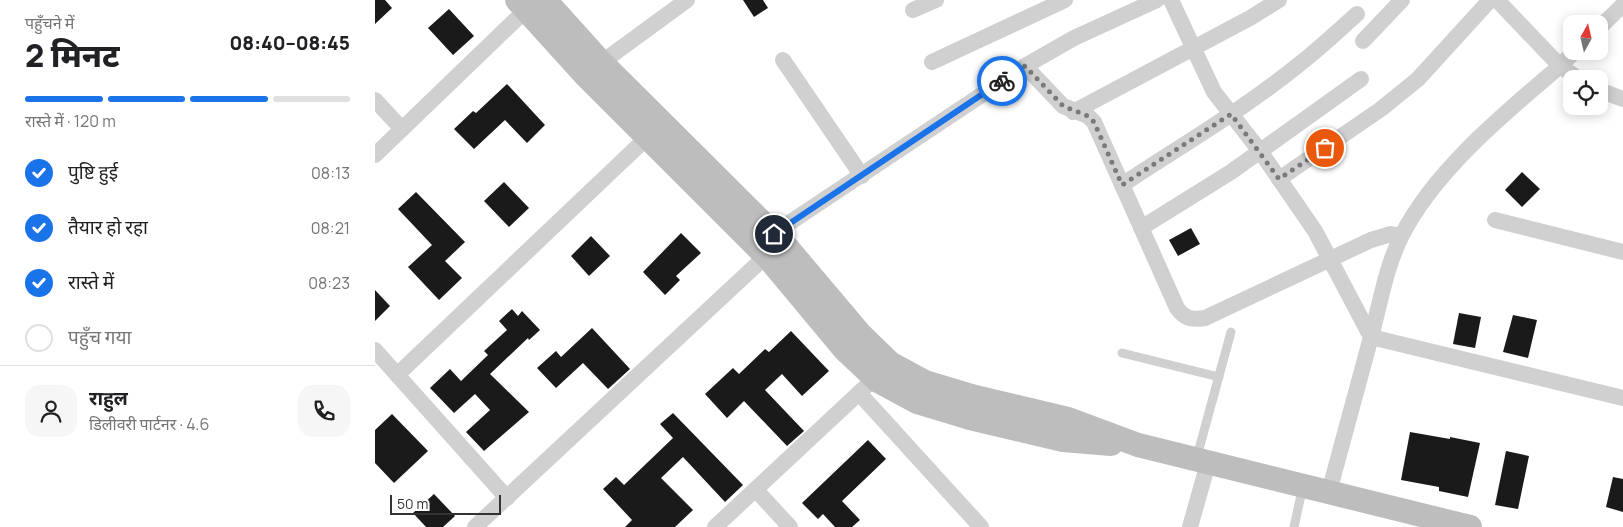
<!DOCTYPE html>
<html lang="hi">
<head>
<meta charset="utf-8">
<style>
	:root { --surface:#fff; --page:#f6f6f6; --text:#202124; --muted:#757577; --line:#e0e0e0; --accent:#1a73e8 }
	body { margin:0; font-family:Manrope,"Noto Sans Devanagari",sans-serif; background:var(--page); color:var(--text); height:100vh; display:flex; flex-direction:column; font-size:19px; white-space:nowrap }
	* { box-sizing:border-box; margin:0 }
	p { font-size:16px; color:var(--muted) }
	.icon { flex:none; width:28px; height:28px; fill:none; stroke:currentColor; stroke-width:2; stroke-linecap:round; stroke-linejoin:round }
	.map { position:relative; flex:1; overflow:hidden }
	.drawer { display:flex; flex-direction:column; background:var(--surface); width:375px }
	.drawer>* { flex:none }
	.needle { width:32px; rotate:8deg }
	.controls { position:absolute; left:1188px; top:15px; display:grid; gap:10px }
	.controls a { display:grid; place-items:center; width:45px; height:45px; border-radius:10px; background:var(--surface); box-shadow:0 2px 12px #0003; font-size:25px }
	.scale { position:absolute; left:15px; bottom:12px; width:111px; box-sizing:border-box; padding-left:5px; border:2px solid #333; border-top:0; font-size:14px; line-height:18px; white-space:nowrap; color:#333; -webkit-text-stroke:4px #fff; paint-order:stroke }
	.pin { position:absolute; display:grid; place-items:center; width:42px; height:42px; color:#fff; margin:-21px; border:2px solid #fff; border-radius:50%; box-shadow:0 1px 5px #0007 }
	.courier { position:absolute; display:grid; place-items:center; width:50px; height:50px; margin:-25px; border:4px solid #1a73e8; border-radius:50%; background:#fff; color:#222; box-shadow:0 1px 6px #0007 }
	.overview em { font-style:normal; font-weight:800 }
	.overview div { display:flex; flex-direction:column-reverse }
	.overview { display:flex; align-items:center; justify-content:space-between; height:85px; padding:0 25px }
	h1 { font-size:32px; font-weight:800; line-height:38px }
	.bar { display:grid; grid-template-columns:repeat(4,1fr); gap:8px 5px; align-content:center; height:60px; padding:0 25px }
	.bar i { height:6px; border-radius:4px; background:var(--line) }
	.bar .active { background:var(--accent) }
	.bar p { grid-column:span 4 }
	.line { display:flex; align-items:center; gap:12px; padding:0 25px; border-top:1px solid var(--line) }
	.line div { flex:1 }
	.round { display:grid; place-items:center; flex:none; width:52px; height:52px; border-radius:15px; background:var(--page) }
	ol { padding:0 25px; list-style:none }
	li { display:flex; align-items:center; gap:15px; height:55px }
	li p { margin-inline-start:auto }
	li .icon { padding:5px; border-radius:50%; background:var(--accent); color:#fff; stroke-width:4 }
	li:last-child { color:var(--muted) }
	li i { width:28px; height:28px; border:2px solid var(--line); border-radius:50% }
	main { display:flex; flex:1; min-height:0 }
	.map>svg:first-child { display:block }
</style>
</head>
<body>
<main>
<section class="drawer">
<div class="overview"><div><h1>2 मिनट</h1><p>पहुँचने में</p></div><em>08:40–08:45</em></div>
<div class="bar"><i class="active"></i><i class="active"></i><i class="active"></i><i></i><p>रास्ते में · 120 m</p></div>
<ol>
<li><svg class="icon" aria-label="check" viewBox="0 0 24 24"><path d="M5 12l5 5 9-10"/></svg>पुष्टि हुई<p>08:13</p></li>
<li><svg class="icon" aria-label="check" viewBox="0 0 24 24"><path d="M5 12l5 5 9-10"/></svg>तैयार हो रहा<p>08:21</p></li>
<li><svg class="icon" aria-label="check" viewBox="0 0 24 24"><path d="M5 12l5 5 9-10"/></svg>रास्ते में<p>08:23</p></li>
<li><i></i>पहुँच गया</li>
</ol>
<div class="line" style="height:90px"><a class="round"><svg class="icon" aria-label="person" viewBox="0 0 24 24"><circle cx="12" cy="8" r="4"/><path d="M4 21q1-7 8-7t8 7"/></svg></a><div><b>राहुल</b><p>डिलीवरी पार्टनर · 4.6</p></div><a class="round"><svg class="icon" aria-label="phone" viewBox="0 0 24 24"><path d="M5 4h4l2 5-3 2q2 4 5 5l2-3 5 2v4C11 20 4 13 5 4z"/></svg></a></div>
</section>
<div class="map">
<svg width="1248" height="527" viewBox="0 0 1248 527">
	<rect width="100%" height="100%" fill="#fff"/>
	<!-- building -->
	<g fill="#1a1a1a">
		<polygon points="0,0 10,0 17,8 0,24"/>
		<polygon points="368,0 388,0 393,8 379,17"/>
		<polygon points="74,9 99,36 78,55 53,28"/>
		<polygon points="132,84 170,125 152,143 130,120 99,149 79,129 98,111 101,113"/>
		<polygon points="1147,172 1165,189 1147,207 1130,190"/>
		<polygon points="129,182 154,208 134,227 109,201"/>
		<polygon points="41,192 90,242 70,261 87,278 64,300 33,267 57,245 23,209"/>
		<polygon points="816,228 825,244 803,256 794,240"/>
		<polygon points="306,233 326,253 301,276 305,280 290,295 268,272"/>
		<polygon points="216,236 235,256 214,276 196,256"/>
		<polygon points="0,290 15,306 0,321"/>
		<polygon points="137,309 143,316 147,311 165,330 154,340 153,338 115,374 154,412 109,451 91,432 115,410 100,394 79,413 55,388 75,369 86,381 113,355 109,351 132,330 124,321"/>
		<polygon points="1084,313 1106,317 1100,348 1078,344"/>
		<polygon points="1138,315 1162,320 1153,358 1128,352"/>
		<polygon points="217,328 255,369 233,389 208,363 181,388 162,368 181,351 186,357"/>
		<polygon points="416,331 454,371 427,396 407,374 390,390 429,431 412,446 369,401 352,418 330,394 358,368 364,374 390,349 394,352"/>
		<polygon points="298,413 368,485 350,502 308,457 286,478 318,510 300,527 250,527 257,520 228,489 241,477 249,485 298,438 285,424"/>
		<polygon points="17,414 53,451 19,483 0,463 0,430"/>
		<polygon points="1035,432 1075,439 1075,437 1105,443 1093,497 1064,491 1064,487 1026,480"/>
		<polygon points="493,440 511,459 467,501 485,520 477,527 460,527 448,514 443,519 427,503"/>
		<polygon points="1131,451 1154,456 1143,509 1120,505"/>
		<polygon points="1238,477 1248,479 1248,512 1231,507"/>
		<polygon points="59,494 80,516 68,527 51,527 38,513"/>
	</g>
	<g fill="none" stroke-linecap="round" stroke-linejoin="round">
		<!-- lane -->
		<g stroke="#d0d0d0" stroke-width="9">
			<polyline points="747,353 844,377"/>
			<polyline points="821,460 856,332"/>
			<polyline points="919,527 928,486"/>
		</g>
		<!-- street -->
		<g stroke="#d0d0d0" stroke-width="16">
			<polyline points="796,0 839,92 885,151 940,231 996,337"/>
			<polyline points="538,10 561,0"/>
			<polyline points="1224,28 1248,5"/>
			<polyline points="988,41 1027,0"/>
			<polyline points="1200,51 1185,66 1204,79"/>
			<polyline points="408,60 487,176"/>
			<polyline points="557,62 690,0"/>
			<path d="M650,66L688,106L713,116L719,122L802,308C810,319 817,320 830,318L996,240L1016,234L1026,236"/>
			<polyline points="219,68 312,0"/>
			<polyline points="1224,90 1248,99"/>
			<polyline points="0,100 27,129"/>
			<polyline points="698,112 875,18 904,0"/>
			<polyline points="0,155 157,4"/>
			<polyline points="904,179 1006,109 1043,79 1115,0"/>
			<path d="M747,185C807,145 871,108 927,62C946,47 964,30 982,14"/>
			<polyline points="1120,220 1248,252"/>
			<polyline points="766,228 856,172 986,79"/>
			<polyline points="390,239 650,66 699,38 782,0"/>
			<path d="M996,337C1005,304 1011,266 1027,235C1060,170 1130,113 1185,66L1122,0"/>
			<polyline points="0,350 132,498"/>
			<polyline points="22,375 280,130"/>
			<polyline points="484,393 606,527"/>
			<polyline points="381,490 415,527"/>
			<polyline points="954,492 996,337 1248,398"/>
			<polyline points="100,527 391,256"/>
			<polyline points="340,527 500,378"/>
			<polyline points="815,527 833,463"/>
		</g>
		<!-- secondary -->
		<g stroke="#bdbdbd" stroke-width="24">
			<polyline points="142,0 210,75 394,259 470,350 503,381 542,402 595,418 688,440 736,444"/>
			<polyline points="170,0 226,62 410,245 486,335 515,363 550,382 600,397 693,419 763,445 1095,527"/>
		</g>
	</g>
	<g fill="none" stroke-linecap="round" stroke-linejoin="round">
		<!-- done -->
		<polyline stroke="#7a7a7a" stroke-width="5" stroke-dasharray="0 9" points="627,81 650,66 688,106 713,116 719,122 747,185 856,114 904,179 950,148"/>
		<!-- route -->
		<polyline stroke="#1a73e8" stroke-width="6" points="399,234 627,81"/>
	</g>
</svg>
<div class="controls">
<a><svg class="needle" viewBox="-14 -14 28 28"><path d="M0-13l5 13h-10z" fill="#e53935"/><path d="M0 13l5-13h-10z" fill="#757577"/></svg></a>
<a><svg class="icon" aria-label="locate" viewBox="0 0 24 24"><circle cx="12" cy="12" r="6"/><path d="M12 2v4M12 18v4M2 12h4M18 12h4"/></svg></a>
</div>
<div class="scale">50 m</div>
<div class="pin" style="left:950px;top:148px;background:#ea580c"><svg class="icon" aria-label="bag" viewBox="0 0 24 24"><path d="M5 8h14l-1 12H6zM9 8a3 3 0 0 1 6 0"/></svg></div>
<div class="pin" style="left:399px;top:234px;background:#1f2937"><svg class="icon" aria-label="home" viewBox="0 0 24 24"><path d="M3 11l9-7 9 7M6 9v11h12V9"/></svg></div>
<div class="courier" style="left:627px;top:81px"><svg class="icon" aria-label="bike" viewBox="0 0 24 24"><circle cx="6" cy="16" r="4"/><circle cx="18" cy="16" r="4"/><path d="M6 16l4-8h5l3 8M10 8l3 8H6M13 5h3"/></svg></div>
</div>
</main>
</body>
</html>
